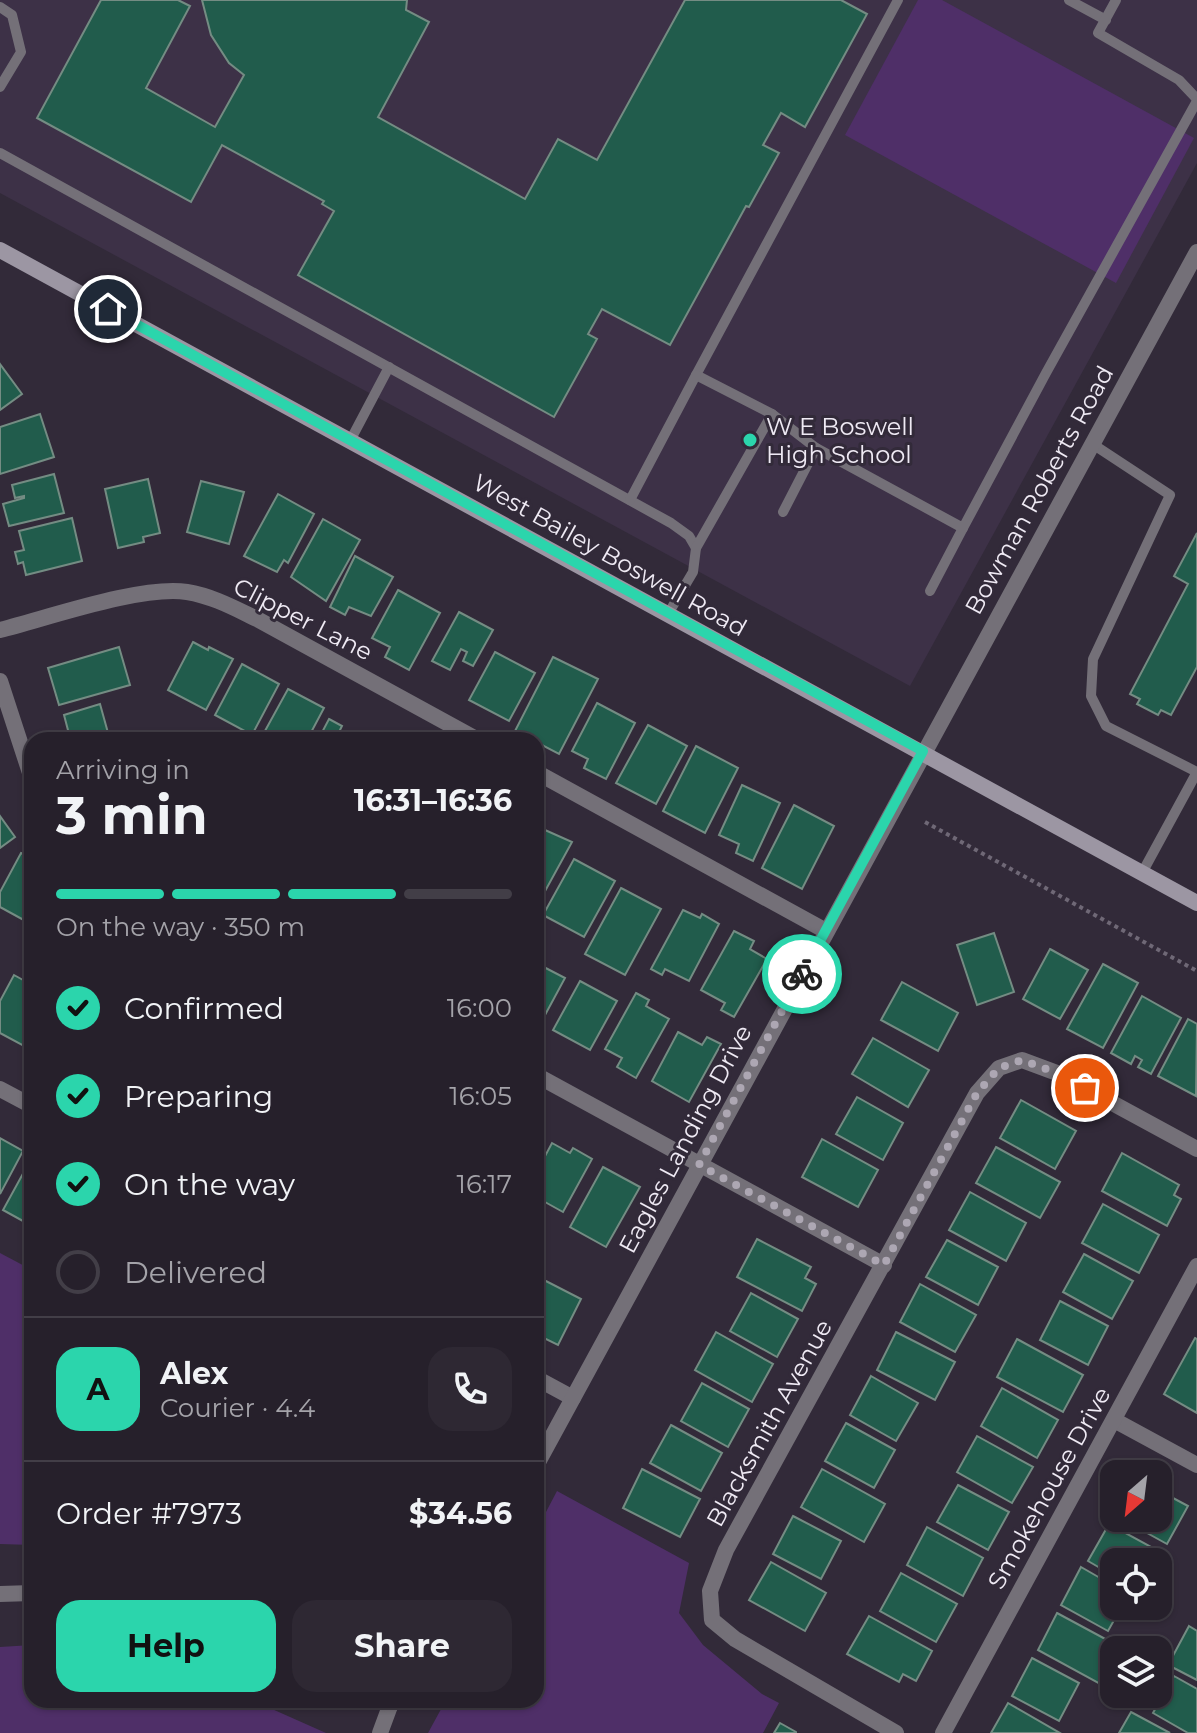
<!DOCTYPE html>
<html lang="en">
<head>
<meta charset="utf-8">
<style>
	:root { --surface:#26202b; --page:#2e2833; --text:#f1f3f6; --muted:#a4a3a9; --line:#423e47; --accent:#2bd5ac }
	body { margin:0; font-family:Montserrat,sans-serif; background:var(--page); color:var(--text); height:100vh; display:flex; flex-direction:column; font-size:30px; white-space:nowrap }
	* { box-sizing:border-box; margin:0 }
	p { font-size:26px; color:var(--muted) }
	.icon { flex:none; width:44px; height:44px; fill:none; stroke:currentColor; stroke-width:2; stroke-linecap:round; stroke-linejoin:round }
	.map { position:relative; flex:1; overflow:hidden }
	.drawer { position:absolute; left:24px; top:732px; width:520px; height:976px; display:flex; flex-direction:column; background:var(--surface); border-radius:24px; box-shadow:0 2px 6px #0004,0 0 0 2px var(--line) }
	.drawer>* { flex:none }
	.needle { width:52px; rotate:208deg }
	.fabs { position:absolute; left:1100px; top:1460px; display:grid; gap:16px }
	.fabs a { display:grid; place-items:center; width:72px; height:72px; border-radius:16px; background:var(--surface); box-shadow:0 2px 6px #0004,0 0 0 2px var(--line); font-size:40px }
	.pin { position:absolute; display:grid; place-items:center; width:68px; height:68px; color:#fff; margin:-34px; border:4px solid #fff; border-radius:50%; box-shadow:0 2px 8px #0007 }
	.courier { position:absolute; display:grid; place-items:center; width:80px; height:80px; margin:-40px; border:6px solid #2bd5ac; border-radius:50%; background:#fff; color:#222; box-shadow:0 2px 10px #0007 }
	.head em { font-style:normal; font-weight:700 }
	.head div { display:flex; flex-direction:column-reverse }
	.head { display:flex; align-items:center; justify-content:space-between; height:136px; padding:0 32px }
	h1 { font-size:52px; font-weight:700; line-height:60px }
	.bar { display:grid; grid-template-columns:repeat(4,1fr); gap:12px 8px; align-content:center; height:96px; padding:0 32px }
	.bar i { height:10px; border-radius:6px; background:var(--line) }
	.bar .active { background:var(--accent) }
	.bar p { grid-column:span 4 }
	.line { display:flex; align-items:center; gap:20px; padding:0 32px; border-top:2px solid var(--line) }
	.line div { flex:1 }
	.round { display:grid; place-items:center; flex:none; width:84px; height:84px; border-radius:24px; background:var(--page) }
	ol { padding:0 32px; list-style:none }
	li { display:flex; align-items:center; gap:24px; height:88px }
	li p { margin-inline-start:auto }
	li .icon { padding:8px; border-radius:50%; background:var(--accent); color:#111; stroke-width:4 }
	li:last-child { color:var(--muted) }
	li i { width:44px; height:44px; border:4px solid var(--line); border-radius:50% }
	.action { display:flex; gap:16px; margin-top:auto; padding:16px 32px }
	.action a { flex:1; height:92px; border-radius:24px; background:var(--accent); color:#111; font-size:32px; font-weight:700; line-height:92px; text-align:center }
	.action a+a { background:var(--page); color:var(--text) }
	.map>svg:first-child { display:block }
</style>
</head>
<body>
<div class="map">
<svg width="1197" height="1733" viewBox="0 0 1197 1733">
	<rect width="100%" height="100%" fill="#322a39"/>
	<!-- built -->
	<polygon fill="#3d3147" points="0,0 1197,0 1197,163 910,686 0,193"/>
	<!-- green -->
	<g fill="#4f2f68">
		<polygon points="918,0 942,0 1194,138 1116,283 845,135"/>
		<polygon points="0,1253 32,1270 32,1545 0,1544"/>
		<polygon points="557,1491 689,1563 679,1613 703,1645 762,1694 779,1703 763,1733 428,1733 446,1700 536,1700 536,1531"/>
		<polygon points="32,1645 32,1700 252,1700 326,1733 0,1733 0,1647"/>
	</g>
	<!-- building -->
	<g fill="#215c4c" stroke="#748c83" stroke-width="2">
		<polygon points="101,0 178,0 190,6 146,88 215,127 244,75 229,63 211,35 202,0 407,0 406,10 429,22 378,117 525,199 558,139 597,160 685,0 841,0 867,14 805,127 781,113 763,145 779,153 749,207 746,206 670,345 602,309 588,334 597,339 554,417 298,275 334,211 322,204 324,201 222,145 191,202 37,118"/>
		<polygon points="0,364 22,394 0,410"/>
		<polygon points="40,414 54,457 0,474 0,427"/>
		<polygon points="54,474 64,513 9,526 3,504 24,498 24,496 15,498 12,485"/>
		<polygon points="148,479 160,533 143,537 144,542 118,548 105,489"/>
		<polygon points="201,481 244,492 229,544 187,532"/>
		<polygon points="278,494 314,514 288,563 284,560 277,572 244,556"/>
		<polygon points="72,518 82,561 26,575 23,562 18,564 15,552 24,550 19,531"/>
		<polygon points="323,519 360,540 326,601 291,577"/>
		<polygon points="1197,533 1197,667 1171,715 1161,710 1158,715 1137,704 1140,699 1130,694 1188,584 1174,576"/>
		<polygon points="355,556 393,577 371,616 349,607 345,615 330,607"/>
		<polygon points="398,590 440,613 409,670 385,657 390,647 372,638"/>
		<polygon points="459,612 493,630 473,666 463,661 467,652 461,649 450,670 432,661"/>
		<polygon points="193,642 208,650 209,647 233,659 206,710 168,690"/>
		<polygon points="119,647 130,685 59,705 48,668"/>
		<polygon points="495,652 535,673 509,721 469,700"/>
		<polygon points="553,657 598,679 559,754 515,731"/>
		<polygon points="242,664 279,684 252,735 215,715"/>
		<polygon points="288,689 324,708 307,740 260,740"/>
		<polygon points="597,703 635,723 606,779 584,768 588,759 572,751"/>
		<polygon points="100,704 110,740 66,740 64,736 69,734 64,715"/>
		<polygon points="329,719 342,726 336,738 340,740 318,740"/>
		<polygon points="648,725 687,746 656,804 616,783"/>
		<polygon points="696,746 738,768 705,833 663,811"/>
		<polygon points="742,785 780,803 753,861 736,853 739,844 719,835"/>
		<polygon points="794,805 834,826 802,889 762,868"/>
		<polygon points="0,816 15,837 0,848"/>
		<polygon points="536,826 572,842 538,904 536,903"/>
		<polygon points="21,853 32,859 31,924 0,907 0,892"/>
		<polygon points="574,859 615,881 584,937 543,915"/>
		<polygon points="621,888 661,909 625,975 585,954"/>
		<polygon points="683,910 700,918 702,914 719,924 689,981 665,969 662,975 651,969"/>
		<polygon points="734,931 754,941 750,949 767,959 734,1017 721,1010 725,1003 701,990"/>
		<polygon points="994,933 1014,992 977,1005 957,945"/>
		<polygon points="1050,949 1088,970 1060,1019 1023,999"/>
		<polygon points="536,963 565,978 538,1028 536,1027"/>
		<polygon points="1103,964 1138,983 1103,1048 1067,1029"/>
		<polygon points="14,975 32,985 32,1031 24,1046 0,1033 0,1001"/>
		<polygon points="580,981 617,1001 590,1050 553,1030"/>
		<polygon points="902,982 958,1013 938,1051 881,1020"/>
		<polygon points="636,993 649,1000 646,1006 669,1019 636,1078 617,1067 622,1058 605,1049"/>
		<polygon points="1142,996 1181,1018 1151,1074 1138,1067 1142,1060 1135,1056 1131,1064 1111,1053"/>
		<polygon points="1188,1019 1197,1024 1196,1096 1158,1076"/>
		<polygon points="678,1032 702,1045 707,1037 721,1044 689,1102 652,1081"/>
		<polygon points="873,1038 929,1070 908,1107 852,1074"/>
		<polygon points="857,1097 903,1123 883,1160 836,1134"/>
		<polygon points="1021,1100 1076,1131 1055,1169 1000,1138"/>
		<polygon points="0,1138 23,1151 0,1194"/>
		<polygon points="822,1139 878,1170 858,1207 802,1177"/>
		<polygon points="552,1143 570,1153 573,1148 592,1159 563,1212 536,1197 536,1173"/>
		<polygon points="996,1147 1060,1182 1040,1218 976,1183"/>
		<polygon points="1122,1153 1179,1185 1174,1195 1181,1199 1167,1226 1102,1191"/>
		<polygon points="31,1159 32,1159 32,1226 3,1210"/>
		<polygon points="603,1167 640,1187 606,1247 570,1227"/>
		<polygon points="970,1192 1026,1223 1006,1261 949,1230"/>
		<polygon points="1103,1204 1159,1235 1139,1273 1082,1243"/>
		<polygon points="757,1239 811,1267 805,1278 816,1284 802,1311 737,1277"/>
		<polygon points="947,1240 998,1267 978,1305 926,1277"/>
		<polygon points="1084,1254 1133,1281 1112,1319 1063,1292"/>
		<polygon points="540,1278 581,1299 558,1345 542,1337 536,1348 536,1287"/>
		<polygon points="920,1284 976,1315 955,1352 900,1322"/>
		<polygon points="751,1293 798,1319 777,1357 730,1331"/>
		<polygon points="1060,1301 1108,1326 1088,1365 1040,1340"/>
		<polygon points="716,1332 773,1364 752,1402 695,1370"/>
		<polygon points="896,1332 955,1362 935,1400 877,1370"/>
		<polygon points="1195,1338 1197,1339 1197,1413 1164,1394"/>
		<polygon points="1017,1339 1083,1375 1063,1412 997,1377"/>
		<polygon points="871,1376 918,1403 896,1441 850,1415"/>
		<polygon points="702,1383 749,1409 728,1447 681,1421"/>
		<polygon points="1002,1388 1058,1420 1037,1458 981,1426"/>
		<polygon points="846,1423 895,1450 874,1488 825,1461"/>
		<polygon points="671,1425 722,1453 701,1491 650,1463"/>
		<polygon points="977,1436 1033,1467 1012,1503 957,1472"/>
		<polygon points="642,1469 700,1499 680,1537 623,1508"/>
		<polygon points="822,1469 885,1504 864,1542 801,1507"/>
		<polygon points="958,1485 1009,1512 988,1550 937,1522"/>
		<polygon points="1158,1490 1188,1506 1167,1544 1120,1518 1158,1518"/>
		<polygon points="793,1516 841,1541 821,1579 773,1554"/>
		<polygon points="1109,1524 1166,1555 1158,1568 1158,1562 1114,1562 1114,1576 1088,1561"/>
		<polygon points="927,1527 983,1558 963,1596 907,1565"/>
		<polygon points="771,1562 826,1593 805,1631 749,1600"/>
		<polygon points="1081,1567 1114,1586 1114,1606 1122,1606 1108,1631 1061,1605"/>
		<polygon points="901,1573 957,1604 936,1642 880,1611"/>
		<polygon points="1057,1613 1122,1648 1114,1650 1114,1663 1102,1685 1038,1650"/>
		<polygon points="869,1616 932,1651 916,1681 903,1674 899,1682 847,1654"/>
		<polygon points="1189,1626 1197,1631 1197,1680 1168,1665"/>
		<polygon points="1032,1658 1079,1683 1059,1721 1012,1696"/>
		<polygon points="1174,1676 1197,1689 1197,1733 1188,1733 1153,1713"/>
		<polygon points="1008,1703 1060,1733 991,1733"/>
		<polygon points="1131,1712 1170,1733 1119,1733"/>
		<polygon points="780,1723 796,1732 796,1733 774,1733"/>
	</g>
	<g fill="none" stroke-linecap="round" stroke-linejoin="round">
		<!-- path -->
		<polyline stroke="#6f6876" stroke-width="4" stroke-dasharray="4 4" stroke-linecap="butt" points="925,822 1197,971"/>
		<!-- service -->
		<g stroke="#747078" stroke-width="10">
			<polyline points="1069,0 1106,20"/>
			<polyline points="1116,0 1098,33 1179,80 1197,99"/>
			<polyline points="0,7 12,15 21,52 0,87"/>
			<polyline points="0,153 671,523 689,536 696,548"/>
			<polyline points="772,414 696,375 898,0"/>
			<polyline points="350,441 389,367"/>
			<polyline points="1091,443 1170,495 1093,659 1091,696 1106,726 1197,772 1142,873"/>
			<polyline points="630,500 696,375"/>
			<polyline points="783,512 816,448"/>
			<polyline points="930,591 963,528"/>
			<polyline points="668,614 693,572 696,548 772,414 816,448 963,528 1046,373 1197,101"/>
		</g>
		<!-- minor -->
		<g stroke="#747078" stroke-width="16">
			<path d="M0,630C48,618 141,585 187,592C212,596 234,608 257,619L478,740"/>
			<polyline points="0,681 32,779"/>
			<polyline points="536,772 826,931"/>
			<polyline points="536,1075 884,1265"/>
			<polyline points="0,1089 32,1106"/>
			<polyline points="536,1378 573,1398"/>
			<polyline points="1114,1420 1197,1465"/>
			<polyline points="380,1733 390,1706"/>
			<polyline points="896,1733 735,1639 712,1620 710,1591 726,1550 977,1093 999,1068 1022,1060 1057,1073 1197,1149"/>
			<polyline points="943,1733 1197,1266"/>
		</g>
		<!-- tertiary -->
		<g stroke="#747078" stroke-width="16">
			<polyline points="536,1466 1197,252"/>
			<polyline points="0,1594 32,1593"/>
			<polyline points="379,1700 390,1706 394,1700"/>
		</g>
		<!-- secondary -->
		<polyline stroke="#9c96a3" stroke-width="16" points="0,250 1197,903"/>
	</g>
	<g fill="none" stroke-linecap="round" stroke-linejoin="round">
		<!-- done -->
		<polyline stroke="#ada7b3" stroke-width="8" stroke-dasharray="0 14.4" points="802,974 699,1165 884,1265 977,1093 999,1068 1022,1060 1057,1073 1085,1088"/>
		<!-- route -->
		<polyline stroke="#2bd5ac" stroke-width="10" points="108,309 923,751 802,974"/>
	</g>
	<!-- markers -->
	<circle fill="#2bd5ac" stroke="#322a39" stroke-width="3" cx="750" cy="440" r="8"/>
	<g text-anchor="middle" dominant-baseline="central" stroke-width="6" stroke-linejoin="round" paint-order="stroke">
		<!-- poi labels -->
		<g font-size="24" fill="#efeaf4" stroke="#322a39" text-anchor="start">
			<text x="766" y="426">W E Boswell<tspan x="766" dy="28">High School</tspan></text>
		</g>
		<!-- street labels -->
		<g font-size="24" fill="#efeaf4" stroke="#322a39">
			<text transform="translate(1039 490) rotate(-61)">Bowman Roberts Road</text>
			<text transform="translate(610 555) rotate(29)">West Bailey Boswell Road</text>
			<text transform="translate(303 619) rotate(27)">Clipper Lane</text>
			<text transform="translate(685 1139) rotate(-62)">Eagles Landing Drive</text>
			<text transform="translate(769 1423) rotate(-61)">Blacksmith Avenue</text>
			<text transform="translate(1049 1488) rotate(-61)">Smokehouse Drive</text>
		</g>
	</g>
</svg>
<div class="fabs">
<a><svg class="needle" viewBox="-14 -14 28 28"><path d="M0-13l5 13h-10z" fill="#e53935"/><path d="M0 13l5-13h-10z" fill="#a4a3a9"/></svg></a>
<a><svg class="icon" aria-label="locate" viewBox="0 0 24 24"><circle cx="12" cy="12" r="6"/><path d="M12 2v4M12 18v4M2 12h4M18 12h4"/></svg></a>
<a><svg class="icon" aria-label="layers" viewBox="0 0 24 24"><path d="M12 4l9 5-9 5-9-5zM3 14l9 5 9-5"/></svg></a>
</div>
<div class="pin" style="left:1085px;top:1088px;background:#ea580c"><svg class="icon" aria-label="bag" viewBox="0 0 24 24"><path d="M5 8h14l-1 12H6zM9 8a3 3 0 0 1 6 0"/></svg></div>
<div class="pin" style="left:108px;top:309px;background:#1f2937"><svg class="icon" aria-label="home" viewBox="0 0 24 24"><path d="M3 11l9-7 9 7M6 9v11h12V9"/></svg></div>
<div class="courier" style="left:802px;top:974px"><svg class="icon" aria-label="bike" viewBox="0 0 24 24"><circle cx="6" cy="16" r="4"/><circle cx="18" cy="16" r="4"/><path d="M6 16l4-8h5l3 8M10 8l3 8H6M13 5h3"/></svg></div>
<section class="drawer">
<div class="head"><div><h1>3 min</h1><p>Arriving in</p></div><em>16:31–16:36</em></div>
<div class="bar"><i class="active"></i><i class="active"></i><i class="active"></i><i></i><p>On the way · 350 m</p></div>
<ol>
<li><svg class="icon" aria-label="check" viewBox="0 0 24 24"><path d="M5 12l5 5 9-10"/></svg>Confirmed<p>16:00</p></li>
<li><svg class="icon" aria-label="check" viewBox="0 0 24 24"><path d="M5 12l5 5 9-10"/></svg>Preparing<p>16:05</p></li>
<li><svg class="icon" aria-label="check" viewBox="0 0 24 24"><path d="M5 12l5 5 9-10"/></svg>On the way<p>16:17</p></li>
<li><i></i>Delivered</li>
</ol>
<div class="line" style="height:144px"><b class="round" style="background:var(--accent);color:#111">A</b><div><b>Alex</b><p>Courier · 4.4</p></div><a class="round"><svg class="icon" aria-label="phone" viewBox="0 0 24 24"><path d="M5 4h4l2 5-3 2q2 4 5 5l2-3 5 2v4C11 20 4 13 5 4z"/></svg></a></div>
<div class="line" style="height:104px"><div>Order #7973</div><b>$34.56</b></div>
<div class="action"><a>Help</a><a>Share</a></div>
</section>
</div>
</body>
</html>
